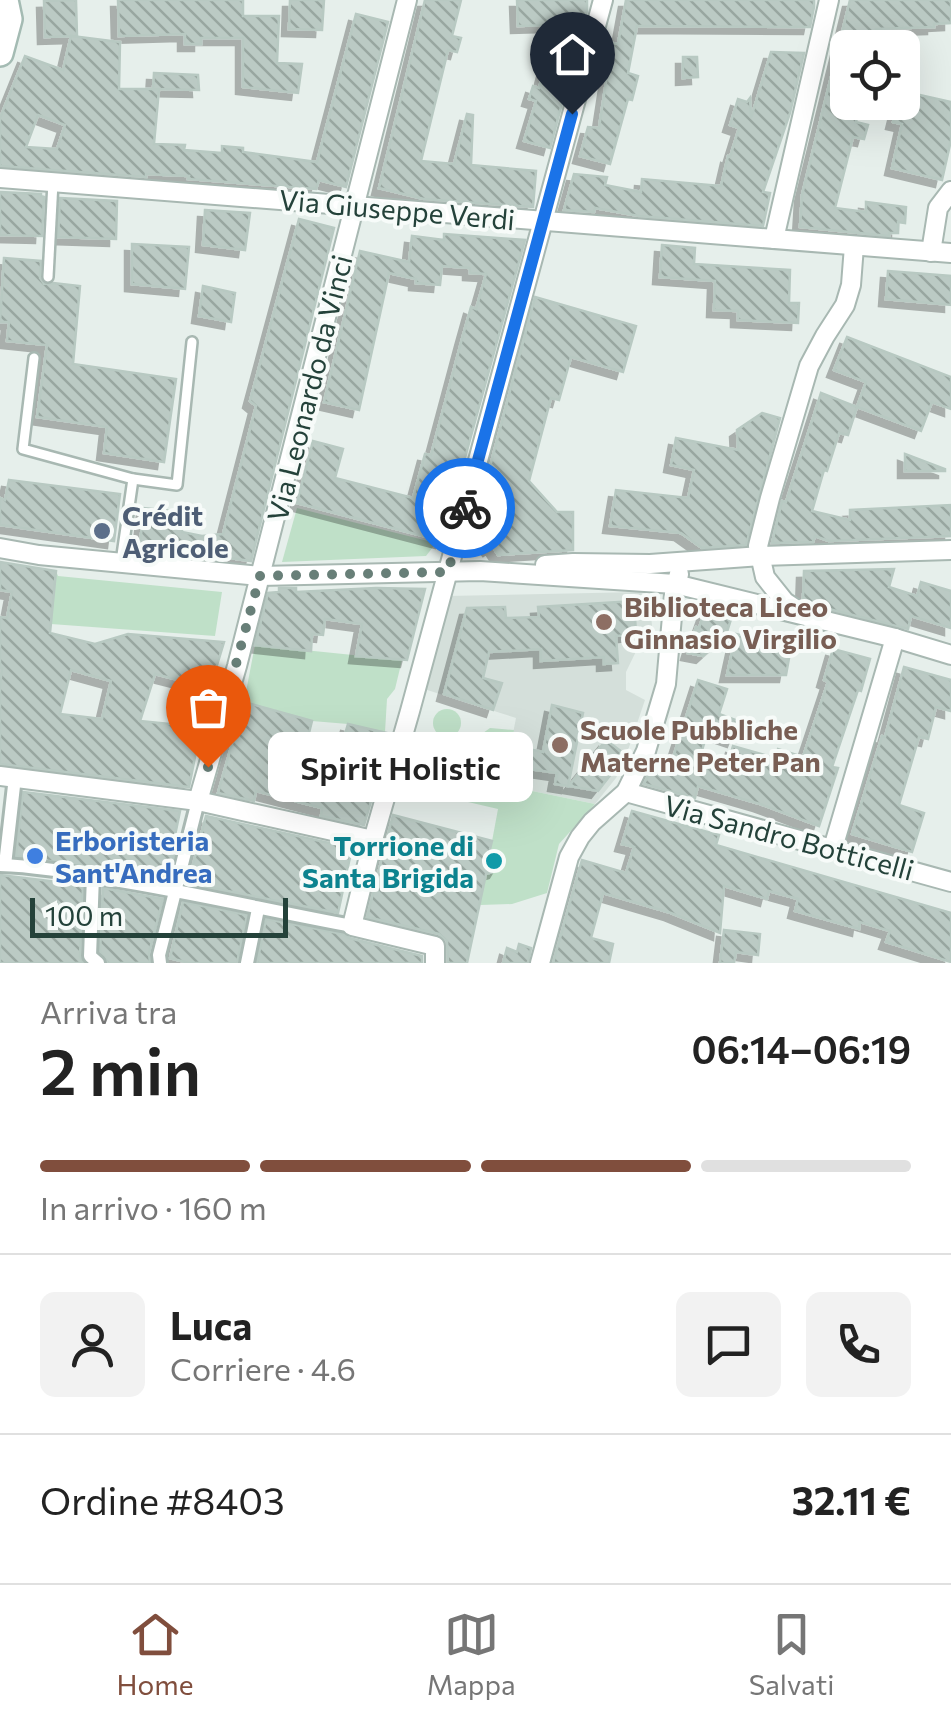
<!DOCTYPE html>
<html lang="it">
<head>
<meta charset="utf-8">
<style>
	:root { --surface:#fff; --page:#f2f2f2; --text:#222; --muted:#767676; --line:#e0e0e0; --accent:#804e3d }
	body { margin:0; font-family:Commissioner,sans-serif; background:var(--page); color:var(--text); height:100vh; display:flex; flex-direction:column; font-size:38px; white-space:nowrap }
	* { box-sizing:border-box; margin:0 }
	p { font-size:32px; color:var(--muted) }
	.icon { flex:none; width:55px; height:55px; fill:none; stroke:currentColor; stroke-width:2; stroke-linecap:round; stroke-linejoin:round }
	.map { position:relative; height:963px; overflow:hidden }
	.details { display:flex; flex-direction:column; background:var(--surface); flex:1 }
	.details>* { flex:none }
	.buttons { position:absolute; left:830px; top:30px; display:grid; gap:20px }
	.buttons a { display:grid; place-items:center; width:90px; height:90px; border-radius:15px; background:var(--surface); box-shadow:0 10px 40px #0002; font-size:50px }
	.scale { position:absolute; left:30px; bottom:25px; width:258px; box-sizing:border-box; padding-left:10px; border:5px solid #24423a; border-top:0; font-size:28px; line-height:35px; white-space:nowrap; color:#24423a; -webkit-text-stroke:8px #f7fbf9; paint-order:stroke }
	.pin { position:absolute; display:grid; place-items:center; width:85px; height:85px; color:#fff; margin:-102px -42px; border-radius:50% 50% 50% 0; rotate:-45deg; box-shadow:0 0 10px #0007 }
	.pin .icon { rotate:45deg }
	.courier { position:absolute; display:grid; place-items:center; width:100px; height:100px; margin:-50px; border:8px solid #1a73e8; border-radius:50%; background:#fff; color:#222; box-shadow:0 2px 12px #0007 }
	.bubble { position:absolute; height:70px; border-radius:15px; background:var(--surface); box-shadow:0 10px 40px #0002; font-size:32px; font-weight:600; line-height:70px; text-align:center }
	.headline em { font-style:normal; font-weight:600 }
	.headline div { display:flex; flex-direction:column-reverse }
	.headline { display:flex; align-items:center; justify-content:space-between; height:170px; padding:0 40px }
	h1 { font-size:65px; font-weight:600; line-height:75px }
	.bar { display:grid; grid-template-columns:repeat(4,1fr); gap:15px 10px; align-content:center; height:120px; padding:0 40px }
	.bar i { height:12px; border-radius:8px; background:var(--line) }
	.bar .active { background:var(--accent) }
	.bar p { grid-column:span 4 }
	.line { display:flex; align-items:center; gap:25px; padding:0 40px; border-top:2px solid var(--line) }
	.line div { flex:1 }
	.round { display:grid; place-items:center; flex:none; width:105px; height:105px; border-radius:15px; background:var(--page) }
	.dock { display:flex; justify-content:space-around; align-items:center; height:140px; border-top:2px solid var(--line); background:var(--surface); font-size:28px; color:var(--muted) }
	.dock a { display:grid; justify-items:center; gap:5px }
	.dock .active { color:var(--accent) }
	.map>svg:first-child { display:block }
</style>
</head>
<body>
<div class="map">
<svg width="951" height="963" viewBox="0 0 951 963">
	<defs>
		<pattern id="building-back-hatch" width="6" height="6" patternUnits="userSpaceOnUse" patternTransform="scale(2.5)"><rect width="6" height="6" fill="#bbcac4"/><path d="M-1 5l2 2M0 0l6 6M5-1l2 2" fill="none" stroke="#98a6a0"/></pattern>
		<filter id="shadow"><feDropShadow dx="-7" dy="7" stdDeviation="0" flood-color="#0004"/></filter>
	</defs>
	<rect width="100%" height="100%" fill="#e6efeb"/>
	<!-- built -->
	<polygon fill="#d4dfda" points="640,592 649,599 653,634 644,635 626,672 626,690 645,700 624,762 616,778 595,804 503,785 516,718 424,689 447,596"/>
	<!-- green -->
	<g fill="#bfe0c8">
		<polygon points="297,508 436,543 426,556 282,562"/>
		<polygon points="56,571 58,576 222,592 215,636 51,624"/>
		<polygon points="255,645 402,660 395,689 387,699 385,732 348,724 312,721 244,702"/>
		<circle cx="447" cy="723" r="14"/>
		<polygon points="490,728 514,730 503,785 595,804 559,844 547,893 512,904 480,905 486,871 499,866 499,859 490,852 498,809 468,802 467,792 451,784 447,771 453,761 471,754 483,733"/>
	</g>
	<!-- building -->
	<g fill="url(#building-back-hatch)" stroke="#b8c9c2" stroke-width="2.5" fill-rule="evenodd" filter="url(#shadow)">
		<polygon points="76,0 77,36 45,37 44,1"/>
		<polygon points="118,0 243,0 243,16 279,16 277,63 302,64 298,93 243,87 243,38 201,38 201,44 185,44 185,34 119,36"/>
		<polygon points="290,0 324,0 322,30 289,29"/>
		<polygon points="425,0 461,0 452,36 461,38 457,52 448,50 421,161 454,164 467,114 473,115 471,165 536,171 533,207 424,199 379,188"/>
		<polygon points="517,0 587,0 587,11 581,32 553,32 552,25 518,26"/>
		<polygon points="626,0 814,0 814,7 810,27 637,26 628,73 638,76 632,100 628,99 610,164 580,156 588,127 599,128 612,43 618,44"/>
		<polygon points="850,0 951,0 951,23 934,24 934,27 876,29 871,48 848,48 848,102 861,102 856,122 868,125 864,139 853,137 835,208 866,212 866,202 906,207 905,223 898,222 898,233 889,233 889,236 800,227 802,195"/>
		<path d="M356,14L388,22L346,187L319,180L316,189L188,179L189,176L146,174V177L0,166V118L25,56L63,70L71,36L120,42L119,89H159L154,144L185,145L184,150L222,153V146L243,148V152L317,162ZM38,115L65,125L57,149L26,147Z"/>
		<polygon points="771,52 804,53 790,113 763,192 770,193 763,226 639,216 595,208 594,212 564,210 574,174 607,177 605,185 641,192 642,179 721,186 728,156 730,157 739,128 730,125 738,99 747,102 750,98 751,118"/>
		<polygon points="683,57 697,57 698,77 683,78"/>
		<polygon points="547,59 572,66 550,148 524,141 536,101 529,99 533,86 539,88"/>
		<polygon points="154,73 198,75 199,90 153,89"/>
		<polygon points="902,91 951,102 951,140 942,180 892,168 902,124 893,122 898,102 902,102"/>
		<polygon points="0,192 41,194 41,196 44,197 42,236 0,235"/>
		<polygon points="60,198 117,201 116,239 58,237"/>
		<polygon points="205,210 250,213 245,250 203,245"/>
		<polygon points="299,219 334,228 251,561 201,554 201,558 139,552 144,508 182,512 182,532 202,536 223,534 256,406 250,401"/>
		<polygon points="444,234 525,240 442,541 297,503 313,441 343,449 335,478 413,498 425,454 431,455 462,339 471,307 476,309 486,274 470,273 470,268 442,266 440,285 416,283 416,279 389,273 359,410 324,402 360,251 409,262 412,236 444,240"/>
		<polygon points="132,244 189,247 185,289 132,284"/>
		<polygon points="662,245 695,248 694,264 790,270 789,303 799,303 798,323 738,320 738,311 714,310 715,281 660,277"/>
		<polygon points="4,258 41,261 40,278 44,284 53,283 80,286 73,364 176,379 164,462 104,453 107,427 37,417 47,345 7,341 9,322 0,322"/>
		<polygon points="888,271 951,276 951,305 886,299"/>
		<polygon points="203,286 235,293 231,322 199,316"/>
		<polygon points="535,297 636,326 623,372 571,357 559,400 551,398 529,481 557,512 573,512 573,550 498,555 493,547 490,549 478,533 481,531 475,523"/>
		<polygon points="847,337 951,377 951,409 932,402 921,431 857,407 866,382 834,370"/>
		<polygon points="821,393 857,407 848,435 839,433 827,471 824,470 812,511 850,520 850,510 951,505 951,536 829,541 815,536 813,542 772,543 782,501 786,502"/>
		<polygon points="762,413 780,418 746,545 702,548 681,533 610,526 616,490 688,498 694,470 671,465 676,438 738,450 737,430"/>
		<polygon points="905,454 945,469 945,471 905,471"/>
		<polygon points="9,480 120,494 114,541 0,525 0,498 5,500"/>
		<path d="M0,562L56,571L50,633L95,644L128,634L224,642L210,688L155,674L140,721L201,727L189,787L0,764V686L2,668H0V617L7,618L12,592L0,590ZM71,670L111,681L102,719L60,714Z"/>
		<polygon points="894,569 889,587 917,596 921,582 951,591 951,628 911,616 908,629 809,604 803,599 804,571"/>
		<polygon points="279,588 296,588 296,592 376,588 425,589 407,660 356,656 362,624 325,619 323,635 312,634 311,651 255,645 268,593 279,592"/>
		<polygon points="634,601 636,634 616,636 618,663 604,664 604,657 541,661 541,649 489,652 483,678 502,683 493,710 444,694 467,608 505,607 506,618 539,617 538,607"/>
		<polygon points="706,608 732,616 726,635 703,656 688,653 696,627 699,628"/>
		<polygon points="736,634 791,647 786,675 727,675"/>
		<polygon points="833,649 870,659 861,691 858,690 832,767 838,768 819,826 760,804 698,786 695,798 644,784 656,759 671,764 698,680 727,689 719,714 741,722 734,740 708,731 699,760 726,769 733,746 775,758 778,749 803,757 828,682 824,680"/>
		<polygon points="904,667 951,680 951,711 936,707 928,739 919,737 899,805 924,813 912,852 852,834 882,736 885,737"/>
		<polygon points="244,702 312,721 308,737 316,739 305,779 330,786 348,724 391,734 364,825 321,816 322,808 256,791 254,801 218,793"/>
		<polygon points="552,705 583,713 568,786 555,784 557,773 529,769 533,750 543,752"/>
		<polygon points="606,740 622,752 615,761 619,764 598,791 569,786"/>
		<polygon points="23,792 180,811 172,850 175,851 168,879 16,856"/>
		<polygon points="632,811 719,835 716,845 951,913 951,962 886,942 890,931 860,922 859,929 795,911 798,899 769,891 767,899 724,886 720,933 671,913 603,893 591,938 613,944 609,963 553,963 582,860 626,873 634,847 622,844"/>
		<polygon points="393,815 492,841 490,849 499,859 499,866 496,871 486,874 467,963 448,963 447,941 439,934 367,917"/>
		<polygon points="206,816 352,848 338,913 188,883"/>
		<polygon points="0,875 83,885 80,956 83,963 0,963"/>
		<polygon points="103,888 163,899 149,953 150,963 108,963 100,952"/>
		<polygon points="183,902 247,915 237,963 189,963 170,958"/>
		<polygon points="266,919 343,934 349,938 422,956 422,963 257,963"/>
		<polygon points="724,930 760,934 758,955 736,952 734,963 720,963"/>
		<polygon points="519,944 531,948 528,963 503,963 507,948 517,952"/>
	</g>
	<g fill="none" stroke-linecap="round" stroke-linejoin="round">
		<defs>
			<g id="service">
				<polyline points="48,277 53,182"/>
				<polyline points="34,358 23,449 133,479 121,562"/>
				<polyline points="133,479 177,485 192,342"/>
			</g>
			<g id="pedestrian">
				<path d="M0,865C36,866 73,873 108,879C190,892 271,911 352,926"/>
				<polyline points="5,865 15,777"/>
				<polyline points="93,876 90,956 98,963"/>
				<polyline points="160,963 159,955 198,801"/>
				<polyline points="247,963 258,909"/>
			</g>
			<g id="minor">
				<polyline points="0,178 951,253"/>
				<polyline points="774,239 829,0"/>
				<polyline points="931,252 938,208 951,191"/>
				<polyline points="0,548 39,555 260,576 480,571 675,584 895,638 951,655"/>
				<polyline points="545,565 573,563 650,564 761,556 951,550"/>
				<polyline points="800,612 785,602 765,577 758,546 770,498 809,366 825,336 845,305 851,285 854,246"/>
				<polyline points="0,776 198,801 373,840"/>
				<polyline points="626,792 951,882"/>
				<polyline points="198,801 237,666 407,0"/>
				<polyline points="833,848 895,638"/>
				<polyline points="435,963 435,946 352,926 373,840 410,711 603,0"/>
				<polyline points="540,963 569,857 580,837 592,822 626,792 646,751 666,684 674,594 679,574"/>
			</g>
			<polyline id="secondary" points="0,53 9,19 5,0"/>
		</defs>
		<!-- service casing -->
		<use href="#service" stroke="#a8b8b2" stroke-width="14"/>
		<!-- pedestrian casing -->
		<use href="#pedestrian" stroke="#a8b8b2" stroke-width="18"/>
		<!-- minor casing -->
		<use href="#minor" stroke="#a8b8b2" stroke-width="22"/>
		<!-- secondary casing -->
		<use href="#secondary" stroke="#a4bbb3" stroke-width="30"/>
		<!-- service -->
		<use href="#service" stroke="#fff" stroke-width="9"/>
		<!-- pedestrian -->
		<use href="#pedestrian" stroke="#fff" stroke-width="12"/>
		<!-- minor -->
		<use href="#minor" stroke="#fff" stroke-width="18"/>
		<!-- secondary -->
		<use href="#secondary" stroke="#fff" stroke-width="25"/>
	</g>
	<g fill="none" stroke-linecap="round" stroke-linejoin="round">
		<!-- done -->
		<polyline stroke="#687f78" stroke-width="10" stroke-dasharray="0 18" points="208,767 260,576 448,572 465,508"/>
		<!-- route -->
		<polyline stroke="#1a73e8" stroke-width="12" points="465,508 572,114"/>
	</g>
	<!-- markers -->
	<circle fill="#5c6f8a" stroke="#f7fbf9" stroke-width="4" cx="102" cy="531" r="10"/>
	<g fill="#8d6e63" stroke="#f7fbf9" stroke-width="4">
		<circle cx="604" cy="622" r="10"/>
		<circle cx="560" cy="745" r="10"/>
	</g>
	<circle fill="#3f7fe0" stroke="#f7fbf9" stroke-width="4" cx="35" cy="856" r="10"/>
	<circle fill="#0f9aa8" stroke="#f7fbf9" stroke-width="4" cx="494" cy="861" r="10"/>
	<g text-anchor="middle" dominant-baseline="central" stroke-width="8" stroke-linejoin="round" paint-order="stroke">
		<!-- street labels -->
		<g font-size="28" fill="#24423a" stroke="#f7fbf9">
			<text transform="translate(397 209) rotate(5)">Via Giuseppe Verdi</text>
			<text transform="translate(309 388) rotate(-76)">Via Leonardo da Vinci</text>
			<text transform="translate(789 837) rotate(15)">Via Sandro Botticelli</text>
		</g>
		<!-- service labels -->
		<g font-size="28" font-weight="bold" fill="#4e5e75" stroke="#f7fbf9" text-anchor="start">
			<text x="122" y="515">Crédit<tspan x="122" dy="32">Agricole</tspan></text>
		</g>
		<!-- education labels -->
		<g font-size="28" font-weight="bold" fill="#785e54" stroke="#f7fbf9" text-anchor="start">
			<text x="624" y="606">Biblioteca Liceo<tspan x="624" dy="32">Ginnasio Virgilio</tspan></text>
			<text x="580" y="729">Scuole Pubbliche<tspan x="580" dy="32">Materne Peter Pan</tspan></text>
		</g>
		<!-- shop labels -->
		<g font-size="28" font-weight="bold" fill="#366cbe" stroke="#f7fbf9" text-anchor="start">
			<text x="55" y="840">Erboristeria<tspan x="55" dy="32">Sant'Andrea</tspan></text>
		</g>
		<!-- culture labels -->
		<g font-size="28" font-weight="bold" fill="#0d838f" stroke="#f7fbf9" text-anchor="end">
			<text x="474" y="845">Torrione di<tspan x="474" dy="32">Santa Brigida</tspan></text>
		</g>
	</g>
</svg>
<div class="buttons">
<a><svg class="icon" aria-label="locate" viewBox="0 0 24 24"><circle cx="12" cy="12" r="6"/><path d="M12 2v4M12 18v4M2 12h4M18 12h4"/></svg></a>
</div>
<div class="scale">100 m</div>
<div class="pin" style="left:208px;top:767px;background:#ea580c"><svg class="icon" aria-label="bag" viewBox="0 0 24 24"><path d="M5 8h14l-1 12H6zM9 8a3 3 0 0 1 6 0"/></svg></div>
<div class="pin" style="left:572px;top:114px;background:#1f2937"><svg class="icon" aria-label="home" viewBox="0 0 24 24"><path d="M3 11l9-7 9 7M6 9v11h12V9"/></svg></div>
<div class="courier" style="left:465px;top:508px"><svg class="icon" aria-label="bike" viewBox="0 0 24 24"><circle cx="6" cy="16" r="4"/><circle cx="18" cy="16" r="4"/><path d="M6 16l4-8h5l3 8M10 8l3 8H6M13 5h3"/></svg></div>
<div class="bubble" style="left:268px;top:732px;width:265px">Spirit Holistic</div>
</div>
<section class="details">
<div class="headline"><div><h1>2 min</h1><p>Arriva tra</p></div><em>06:14–06:19</em></div>
<div class="bar"><i class="active"></i><i class="active"></i><i class="active"></i><i></i><p>In arrivo · 160 m</p></div>
<div class="line" style="height:180px"><a class="round"><svg class="icon" aria-label="person" viewBox="0 0 24 24"><circle cx="12" cy="8" r="4"/><path d="M4 21q1-7 8-7t8 7"/></svg></a><div><b>Luca</b><p>Corriere · 4.6</p></div><a class="round"><svg class="icon" aria-label="chat" viewBox="0 0 24 24"><path d="M4 5h16v11H9l-5 4z"/></svg></a><a class="round"><svg class="icon" aria-label="phone" viewBox="0 0 24 24"><path d="M5 4h4l2 5-3 2q2 4 5 5l2-3 5 2v4C11 20 4 13 5 4z"/></svg></a></div>
<div class="line" style="height:130px"><div>Ordine #8403</div><b>32.11 €</b></div>
</section>
<nav class="dock">
<a class="active"><svg class="icon" aria-label="home" viewBox="0 0 24 24"><path d="M3 11l9-7 9 7M6 9v11h12V9"/></svg>Home</a>
<a><svg class="icon" aria-label="map" viewBox="0 0 24 24"><path d="M3 6l6-2 6 2 6-2v14l-6 2-6-2-6 2zM9 4v14M15 6v14"/></svg>Mappa</a>
<a><svg class="icon" aria-label="saved" viewBox="0 0 24 24"><path d="M7 4h10v16l-5-4-5 4z"/></svg>Salvati</a>
</nav>
</body>
</html>
